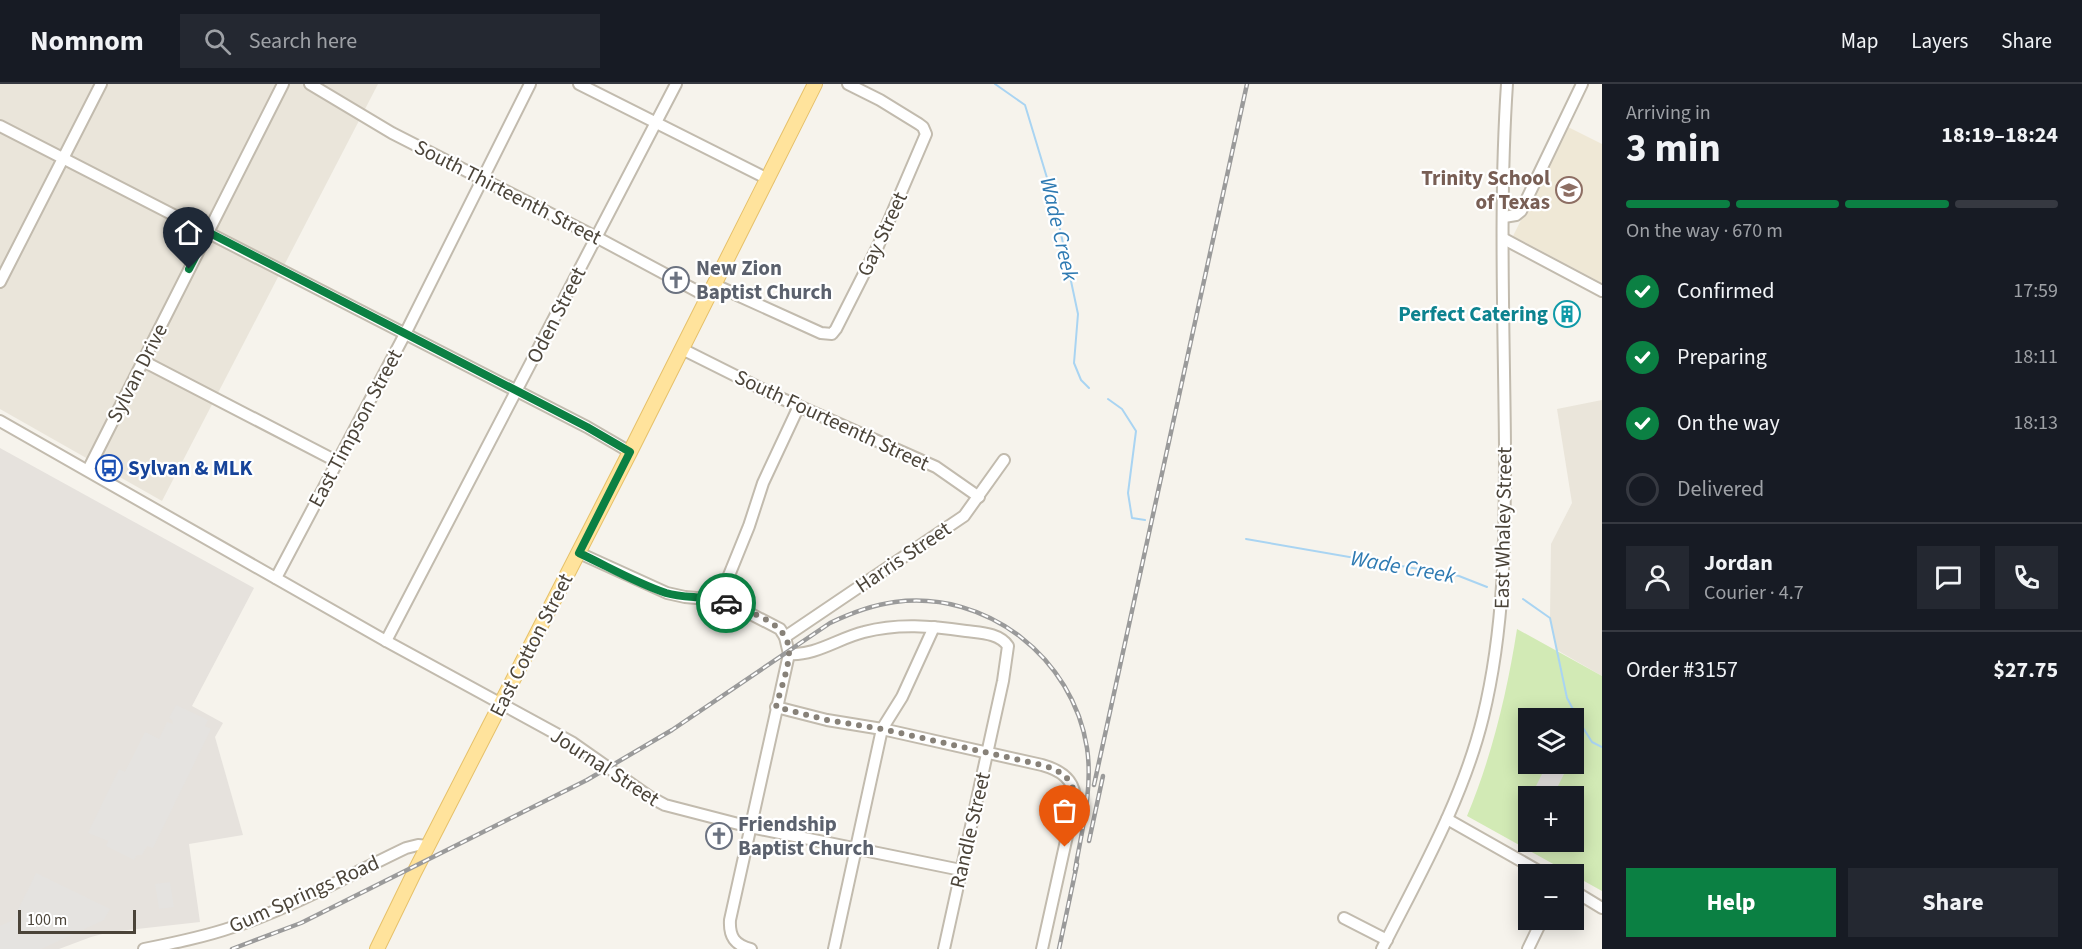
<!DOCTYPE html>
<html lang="en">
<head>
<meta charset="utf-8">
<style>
	:root { --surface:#171b24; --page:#242831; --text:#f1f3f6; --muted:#9ea1a6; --line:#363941; --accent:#0b8043 }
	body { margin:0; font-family:"Source Sans 3",sans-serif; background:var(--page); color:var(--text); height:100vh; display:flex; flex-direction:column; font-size:22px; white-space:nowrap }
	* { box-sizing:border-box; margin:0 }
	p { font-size:20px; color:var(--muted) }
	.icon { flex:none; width:33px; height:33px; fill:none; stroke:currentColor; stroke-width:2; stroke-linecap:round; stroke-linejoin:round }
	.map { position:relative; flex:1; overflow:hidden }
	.sheet { display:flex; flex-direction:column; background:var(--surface); width:480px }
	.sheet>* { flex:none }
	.fabs { position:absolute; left:1518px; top:624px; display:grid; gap:12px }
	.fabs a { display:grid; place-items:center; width:66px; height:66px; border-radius:0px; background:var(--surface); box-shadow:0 3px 15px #0003; font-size:30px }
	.scale { position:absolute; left:18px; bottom:15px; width:118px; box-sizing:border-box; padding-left:6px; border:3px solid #4b4439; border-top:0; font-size:16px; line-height:21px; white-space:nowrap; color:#4b4439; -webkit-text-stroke:4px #fff; paint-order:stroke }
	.pin { position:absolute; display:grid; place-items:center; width:51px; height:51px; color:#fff; margin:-62px -26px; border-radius:50% 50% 50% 0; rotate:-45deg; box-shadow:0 0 6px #0007 }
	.pin .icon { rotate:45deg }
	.courier { position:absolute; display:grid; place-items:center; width:60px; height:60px; margin:-30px; border:4px solid #0b8043; border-radius:50%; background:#fff; color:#222; box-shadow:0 2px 8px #0007 }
	.overview em { font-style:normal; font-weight:700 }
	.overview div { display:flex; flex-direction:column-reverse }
	.overview { display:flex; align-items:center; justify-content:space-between; height:102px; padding:0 24px }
	h1 { font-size:39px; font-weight:700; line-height:45px }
	.bar { display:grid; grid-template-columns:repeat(4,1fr); gap:9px 6px; align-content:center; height:72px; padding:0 24px }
	.bar i { height:8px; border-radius:4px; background:var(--line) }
	.bar .selected { background:var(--accent) }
	.bar p { grid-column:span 4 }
	.line { display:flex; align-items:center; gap:15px; padding:0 24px; border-top:2px solid var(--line) }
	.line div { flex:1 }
	.round { display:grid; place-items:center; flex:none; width:63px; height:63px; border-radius:0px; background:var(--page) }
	ol { padding:0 24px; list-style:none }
	li { display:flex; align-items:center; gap:18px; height:66px }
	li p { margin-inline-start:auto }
	li .icon { padding:6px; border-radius:50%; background:var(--accent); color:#fff; stroke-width:4 }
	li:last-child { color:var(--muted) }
	li i { width:33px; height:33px; border:3px solid var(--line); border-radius:50% }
	.cta { display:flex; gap:12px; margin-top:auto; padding:12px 24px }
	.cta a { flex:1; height:69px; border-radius:0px; background:var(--accent); color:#fff; font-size:24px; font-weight:700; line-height:69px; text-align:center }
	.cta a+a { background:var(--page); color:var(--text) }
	header { display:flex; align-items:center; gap:36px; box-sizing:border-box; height:84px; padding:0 30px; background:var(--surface); border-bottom:2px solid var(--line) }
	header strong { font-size:28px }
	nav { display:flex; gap:33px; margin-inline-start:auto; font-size:21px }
	.search { width:420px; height:54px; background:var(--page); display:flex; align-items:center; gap:15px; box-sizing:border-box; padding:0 21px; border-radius:0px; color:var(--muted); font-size:22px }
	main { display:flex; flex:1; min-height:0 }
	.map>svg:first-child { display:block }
</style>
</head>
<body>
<header>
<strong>Nomnom</strong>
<div class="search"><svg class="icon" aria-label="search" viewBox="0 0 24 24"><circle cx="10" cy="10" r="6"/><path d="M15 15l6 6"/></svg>Search here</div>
<nav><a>Map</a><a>Layers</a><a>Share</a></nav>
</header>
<main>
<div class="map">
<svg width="1602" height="865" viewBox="0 0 1602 865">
	<rect width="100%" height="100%" fill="#f6f3ec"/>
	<!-- residential -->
	<g fill="#eae5da">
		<polygon points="0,0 378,0 162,417 0,325"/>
		<polygon points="1602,316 1602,592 1557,566 1550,534 1551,460 1572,419 1557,325"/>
	</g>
	<!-- industrial -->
	<polygon fill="#e6e2dd" points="0,364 254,504 192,622 223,639 215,653 243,751 189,760 200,838 110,848 91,853 59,865 0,865"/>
	<!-- education -->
	<polygon fill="#efe8d6" points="1568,43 1602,60 1602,199 1513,152"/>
	<!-- green -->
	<path fill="#d2eab5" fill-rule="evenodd" d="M1517,545L1602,592V807L1467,732C1492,672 1507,609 1517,545ZM1528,634H1574V680H1528ZM1528,712H1574V758H1528Z"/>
	<!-- parking -->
	<g fill="#e5e3e0">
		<polygon points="176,621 208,636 205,642 211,645 153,764 147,762 142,771 137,771 134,776 106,762 108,757 88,749 119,685 125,688 145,648 159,655 167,638 173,640 172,636 169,634"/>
		<polygon points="1547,680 1569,680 1553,712 1539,712 1542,704 1535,704"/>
		<polygon points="36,789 110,825 104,836 41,865 0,865 0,842 13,836"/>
		<polygon points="170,798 174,823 159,825 155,800"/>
	</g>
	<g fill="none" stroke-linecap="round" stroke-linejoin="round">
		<!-- stream -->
		<g stroke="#a9d4f2" stroke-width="2">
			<polyline points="995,0 1025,21 1054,117 1078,230 1074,279 1081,296 1089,304"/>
			<polyline points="1108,315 1122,325 1136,347 1128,409 1132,434 1145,436"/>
			<polyline points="1246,455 1459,492 1487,503"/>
			<polyline points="1523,515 1550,534 1567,614 1574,627"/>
			<polyline points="1580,639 1592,658 1602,663"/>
		</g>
		<defs>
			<g id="minor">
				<polyline points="310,0 392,49 596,153 708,213"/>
				<polyline points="579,0 768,95"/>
				<polyline points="0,42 587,343 630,368"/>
				<polyline points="1504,133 1516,131 1521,127 1582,0"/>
				<polyline points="1504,155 1602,207"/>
				<polyline points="0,198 101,0"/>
				<polyline points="715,201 821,249 832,250 836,245 878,162 926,50 923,43 919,40 880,16 848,0"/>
				<polyline points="682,265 776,312 936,383 979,413"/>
				<polyline points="143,277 338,378"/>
				<polyline points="0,337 386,557 573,659 650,713 665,721 750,743 961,786"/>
				<polyline points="88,386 283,0"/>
				<path d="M579,469L667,509L685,513L719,516L745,527L780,545L785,553L789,570L730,836C729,853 735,861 751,865"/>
				<polyline points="276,494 405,250 530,0"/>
				<polyline points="719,516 749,442 763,399 799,322"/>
				<polyline points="785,553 964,432 1004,376"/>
				<polyline points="386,557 676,0"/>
				<path d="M789,570C815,572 839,554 864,548C898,539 931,542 966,547C981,549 999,549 1008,562L1003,597L944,865"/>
				<path d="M776,623L827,636L882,645L1042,681C1060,686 1075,695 1075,716L1042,865"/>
				<polyline points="1447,735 1544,790"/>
				<polyline points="1574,807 1602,824"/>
				<polyline points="1344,834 1387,856"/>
				<path d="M144,865C174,859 204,853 233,843C293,823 349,791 406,764L418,761L428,762"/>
				<polyline points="834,865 882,645 902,613 934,543"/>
				<path d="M1382,865C1420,790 1463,715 1483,633C1505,543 1505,454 1505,363C1504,242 1499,120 1507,0"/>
				<polyline points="1528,865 1542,836"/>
			</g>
			<polyline id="major" points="377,865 414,789 630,368 815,0"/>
		</defs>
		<!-- minor casing -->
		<use href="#minor" stroke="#c2bbae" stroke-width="14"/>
		<!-- major casing -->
		<use href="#major" stroke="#e6c16a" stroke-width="16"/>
		<!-- minor -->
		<use href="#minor" stroke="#fff" stroke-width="10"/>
		<!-- major -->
		<use href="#major" stroke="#ffe39c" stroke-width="14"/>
		<defs>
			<g id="rail">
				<polyline points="1094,701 1247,0"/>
				<polyline points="1089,757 1103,692"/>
				<path d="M232,865L301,839L587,696L672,646L830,539C851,529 872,521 895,518C987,506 1073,574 1087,664C1093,704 1082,746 1075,786"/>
				<polyline points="1059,865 1077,780"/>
			</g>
		</defs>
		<!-- rail casing -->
		<use href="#rail" stroke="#9a9a9a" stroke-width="4.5"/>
		<!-- rail -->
		<use href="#rail" stroke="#fff" stroke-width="2" stroke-dasharray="7" stroke-linecap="butt"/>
	</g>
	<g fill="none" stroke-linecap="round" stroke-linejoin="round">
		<!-- done -->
		<path stroke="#878178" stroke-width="6" stroke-dasharray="0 10.8" d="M726,519C749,528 789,538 789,568C789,584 780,607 776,623L827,636L882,645L1042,681C1090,694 1073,727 1065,763"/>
		<!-- route -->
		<path stroke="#0b8043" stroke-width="8" d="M189,185L208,148L587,343L630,368L579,469C607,482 636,499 666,509C686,515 707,511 726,519"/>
	</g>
	<!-- icons -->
	<defs>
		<symbol id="school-ring" viewBox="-11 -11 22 22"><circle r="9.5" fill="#fff" stroke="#8d6e63" stroke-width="1.5"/><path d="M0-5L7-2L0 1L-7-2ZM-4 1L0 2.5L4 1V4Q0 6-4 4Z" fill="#8d6e63"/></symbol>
		<symbol id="church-ring" viewBox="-11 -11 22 22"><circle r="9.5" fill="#fff" stroke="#6b7280" stroke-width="1.5"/><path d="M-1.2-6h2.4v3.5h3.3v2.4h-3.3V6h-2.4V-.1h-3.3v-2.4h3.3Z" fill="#6b7280"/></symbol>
		<symbol id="building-ring" viewBox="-11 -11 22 22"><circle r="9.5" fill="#fff" stroke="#0f9aa8" stroke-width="1.5"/><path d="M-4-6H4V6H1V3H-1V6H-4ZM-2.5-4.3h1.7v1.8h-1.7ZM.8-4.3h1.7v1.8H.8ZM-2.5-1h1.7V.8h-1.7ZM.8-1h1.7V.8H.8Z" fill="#0f9aa8"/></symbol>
		<symbol id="bus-ring" viewBox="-11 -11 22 22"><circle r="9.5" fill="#fff" stroke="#1a4fb4" stroke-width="1.5"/><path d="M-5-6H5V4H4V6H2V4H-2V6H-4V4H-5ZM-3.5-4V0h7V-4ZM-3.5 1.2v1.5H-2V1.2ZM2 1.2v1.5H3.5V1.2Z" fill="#1a4fb4"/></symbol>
	</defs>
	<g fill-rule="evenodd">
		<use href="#school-ring" x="1554" y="91" width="30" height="30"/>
		<use href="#church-ring" x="661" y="181" width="30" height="30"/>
		<use href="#building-ring" x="1552" y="215" width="30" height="30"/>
		<use href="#bus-ring" x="94" y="369" width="30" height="30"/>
		<use href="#church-ring" x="704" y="737" width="30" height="30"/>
	</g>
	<g text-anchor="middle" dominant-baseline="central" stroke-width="4.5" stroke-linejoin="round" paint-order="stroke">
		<!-- education labels -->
		<g font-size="21" font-weight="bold" fill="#785e54" stroke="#fff" text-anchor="end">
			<text x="1550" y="94">Trinity School<tspan x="1550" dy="24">of Texas</tspan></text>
		</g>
		<!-- street labels -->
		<g font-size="21" fill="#4b4439" stroke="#fff">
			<text transform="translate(508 108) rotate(27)">South Thirteenth Street</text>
			<text transform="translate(882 150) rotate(-65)">Gay Street</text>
			<text transform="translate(556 231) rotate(-63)">Oden Street</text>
			<text transform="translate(137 289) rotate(-63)">Sylvan Drive</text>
			<text transform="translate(832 336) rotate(25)">South Fourteenth Street</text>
			<text transform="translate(355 344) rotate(-62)">East Timpson Street</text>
			<text transform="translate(1503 444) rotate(-89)">East Whaley Street</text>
			<text transform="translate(903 473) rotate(-34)">Harris Street</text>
			<text transform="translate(531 561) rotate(-63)">East Cotton Street</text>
			<text transform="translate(605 683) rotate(33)">Journal Street</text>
			<text transform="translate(970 746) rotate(-77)">Randle Street</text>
			<text transform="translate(304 810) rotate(-24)">Gum Springs Road</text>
		</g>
		<!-- worship labels -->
		<g font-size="21" font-weight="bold" fill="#5b616d" stroke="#fff" text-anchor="start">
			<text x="696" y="184">New Zion<tspan x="696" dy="24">Baptist Church</tspan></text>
			<text x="738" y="740">Friendship<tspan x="738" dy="24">Baptist Church</tspan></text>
		</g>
		<!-- culture labels -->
		<g font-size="21" font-weight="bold" fill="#0d838f" stroke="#fff" text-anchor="end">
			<text x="1548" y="230">Perfect Catering</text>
		</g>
		<!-- transit labels -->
		<g font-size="21" font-weight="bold" fill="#164399" stroke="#fff" text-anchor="start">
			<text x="128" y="384">Sylvan &amp; MLK</text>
		</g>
		<!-- water labels -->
		<g font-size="22" font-style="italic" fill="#2e7ab2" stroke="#fff">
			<text transform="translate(1059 145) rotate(77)">Wade Creek</text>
			<text transform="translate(1403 483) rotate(10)">Wade Creek</text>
		</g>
	</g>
</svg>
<div class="fabs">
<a><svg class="icon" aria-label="layers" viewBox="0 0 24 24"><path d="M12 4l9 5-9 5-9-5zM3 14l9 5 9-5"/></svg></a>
<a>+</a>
<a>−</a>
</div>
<div class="scale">100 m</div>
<div class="pin" style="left:1065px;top:763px;background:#ea580c"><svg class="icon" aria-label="bag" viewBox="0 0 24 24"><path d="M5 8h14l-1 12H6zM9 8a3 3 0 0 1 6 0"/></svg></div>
<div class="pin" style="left:189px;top:185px;background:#1f2937"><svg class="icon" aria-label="home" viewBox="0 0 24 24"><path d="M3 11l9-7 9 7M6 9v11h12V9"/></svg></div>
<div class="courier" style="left:726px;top:519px"><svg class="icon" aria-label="car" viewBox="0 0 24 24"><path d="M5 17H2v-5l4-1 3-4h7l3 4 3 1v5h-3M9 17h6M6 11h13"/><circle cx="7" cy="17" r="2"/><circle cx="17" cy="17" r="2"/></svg></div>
</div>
<section class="sheet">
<div class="overview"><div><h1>3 min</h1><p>Arriving in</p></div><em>18:19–18:24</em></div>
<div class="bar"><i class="selected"></i><i class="selected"></i><i class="selected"></i><i></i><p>On the way · 670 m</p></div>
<ol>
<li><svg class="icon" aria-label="check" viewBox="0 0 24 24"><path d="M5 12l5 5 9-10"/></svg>Confirmed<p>17:59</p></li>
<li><svg class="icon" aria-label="check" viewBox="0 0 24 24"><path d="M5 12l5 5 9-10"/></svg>Preparing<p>18:11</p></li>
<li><svg class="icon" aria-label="check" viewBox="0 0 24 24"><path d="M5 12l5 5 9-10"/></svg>On the way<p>18:13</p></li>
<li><i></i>Delivered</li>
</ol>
<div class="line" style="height:108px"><a class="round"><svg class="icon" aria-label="person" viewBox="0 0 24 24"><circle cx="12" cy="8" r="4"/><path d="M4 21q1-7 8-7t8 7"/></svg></a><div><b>Jordan</b><p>Courier · 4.7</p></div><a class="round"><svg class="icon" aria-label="chat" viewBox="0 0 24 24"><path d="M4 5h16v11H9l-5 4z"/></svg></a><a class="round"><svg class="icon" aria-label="phone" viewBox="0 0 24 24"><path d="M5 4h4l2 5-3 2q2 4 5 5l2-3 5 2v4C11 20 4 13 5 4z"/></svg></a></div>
<div class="line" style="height:78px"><div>Order #3157</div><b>$27.75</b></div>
<div class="cta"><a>Help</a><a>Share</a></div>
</section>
</main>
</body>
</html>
